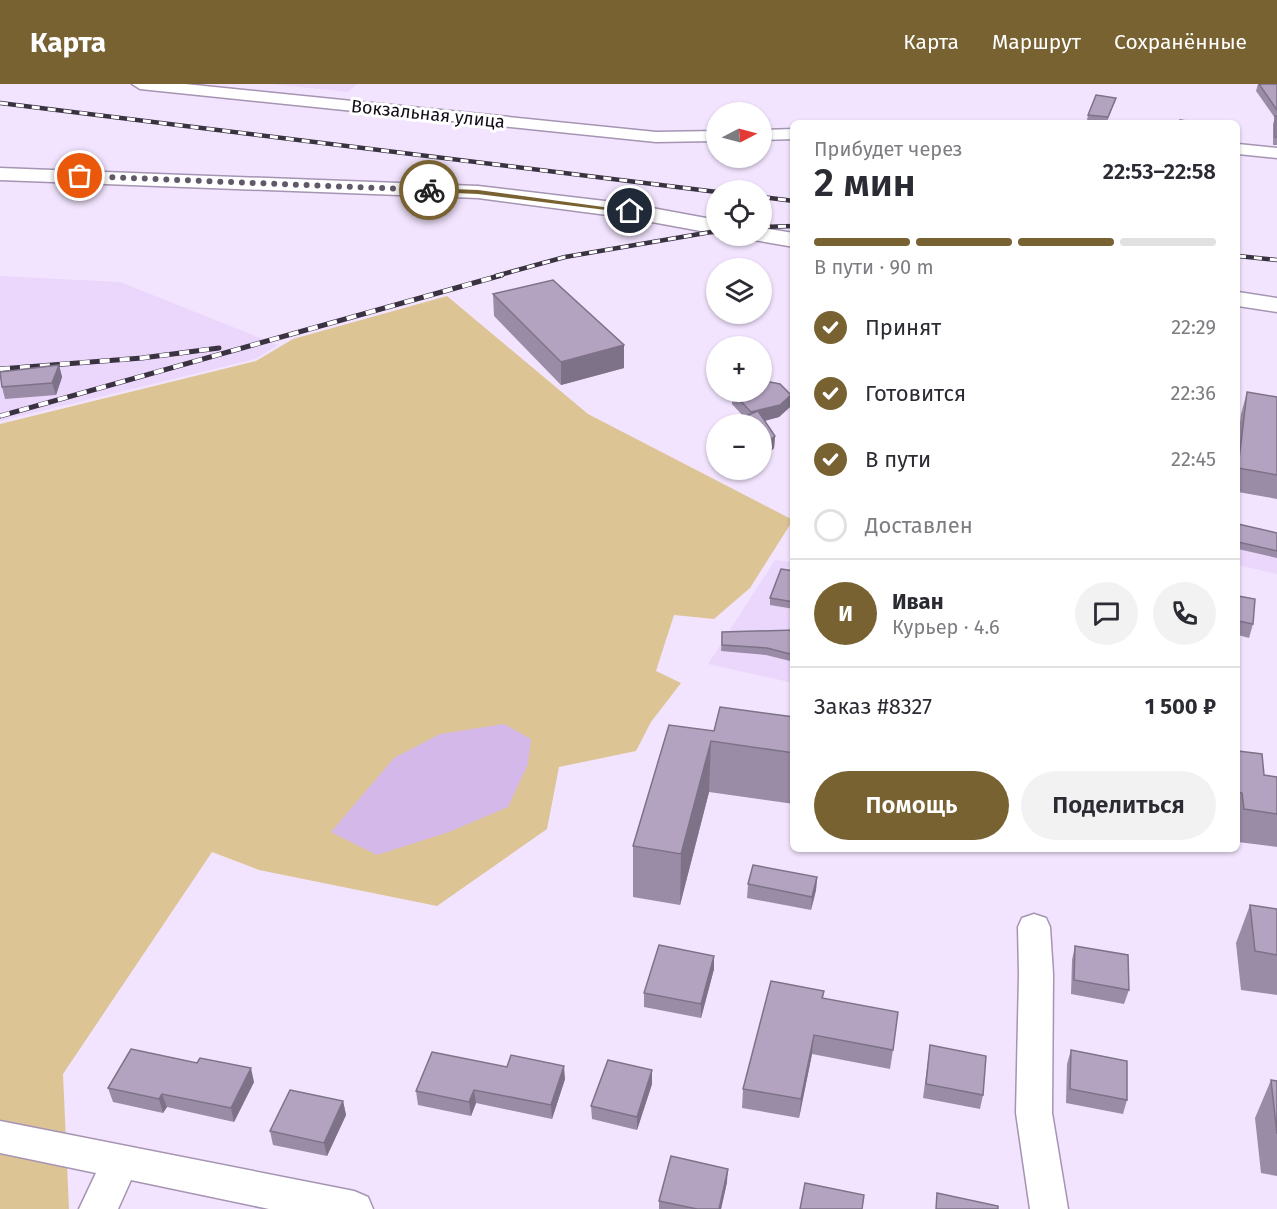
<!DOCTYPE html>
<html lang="ru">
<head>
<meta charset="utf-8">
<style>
	:root { --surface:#fff; --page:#f2f2f3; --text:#2b2b33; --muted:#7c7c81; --line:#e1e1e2; --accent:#786232 }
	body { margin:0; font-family:"Fira Sans",sans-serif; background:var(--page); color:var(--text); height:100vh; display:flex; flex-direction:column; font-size:22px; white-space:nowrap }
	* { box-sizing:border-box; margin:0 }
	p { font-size:20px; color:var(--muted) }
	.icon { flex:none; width:33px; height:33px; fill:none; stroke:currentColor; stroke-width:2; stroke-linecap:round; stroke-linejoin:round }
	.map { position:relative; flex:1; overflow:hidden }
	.details { position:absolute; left:790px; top:36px; width:450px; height:732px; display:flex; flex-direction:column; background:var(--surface); border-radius:9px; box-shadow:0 2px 4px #0004 }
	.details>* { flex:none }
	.needle { width:39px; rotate:84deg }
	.tools { position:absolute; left:706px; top:18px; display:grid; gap:12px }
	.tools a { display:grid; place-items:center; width:66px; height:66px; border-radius:50%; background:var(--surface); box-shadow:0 2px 4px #0004; font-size:30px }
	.pin { position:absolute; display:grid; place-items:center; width:51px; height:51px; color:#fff; margin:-26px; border:3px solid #fff; border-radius:50%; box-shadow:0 2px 6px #0007 }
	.courier { position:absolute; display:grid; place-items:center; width:60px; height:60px; margin:-30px; border:4px solid #786232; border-radius:50%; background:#fff; color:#222; box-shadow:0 2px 8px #0007 }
	.head em { font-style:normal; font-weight:600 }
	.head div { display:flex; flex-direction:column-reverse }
	.head { display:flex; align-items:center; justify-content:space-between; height:102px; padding:0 24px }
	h1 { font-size:39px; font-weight:600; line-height:45px }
	.bar { display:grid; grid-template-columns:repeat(4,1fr); gap:9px 6px; align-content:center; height:72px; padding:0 24px }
	.bar i { height:8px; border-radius:4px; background:var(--line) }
	.bar .active { background:var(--accent) }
	.bar p { grid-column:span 4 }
	.line { display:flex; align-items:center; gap:15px; padding:0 24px; border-top:2px solid var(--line) }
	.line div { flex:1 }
	.round { display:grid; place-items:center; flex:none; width:63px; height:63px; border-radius:32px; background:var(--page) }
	ol { padding:0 24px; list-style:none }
	li { display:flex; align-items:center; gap:18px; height:66px }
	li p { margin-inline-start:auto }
	li .icon { padding:6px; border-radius:50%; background:var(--accent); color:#fff; stroke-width:4 }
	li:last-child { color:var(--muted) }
	li i { width:33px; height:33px; border:3px solid var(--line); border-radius:50% }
	.button { display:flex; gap:12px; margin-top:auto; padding:12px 24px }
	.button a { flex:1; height:69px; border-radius:36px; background:var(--accent); color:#fff; font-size:24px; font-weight:600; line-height:69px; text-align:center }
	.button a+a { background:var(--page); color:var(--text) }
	header { display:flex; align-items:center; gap:36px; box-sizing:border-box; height:84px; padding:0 30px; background:var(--accent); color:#fff }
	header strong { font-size:28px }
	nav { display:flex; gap:33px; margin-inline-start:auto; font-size:21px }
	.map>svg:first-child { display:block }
</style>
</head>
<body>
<header>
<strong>Карта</strong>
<nav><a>Карта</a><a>Маршрут</a><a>Сохранённые</a></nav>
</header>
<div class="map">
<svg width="1277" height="1125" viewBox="0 0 1277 1125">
	<rect width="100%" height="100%" fill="#f2e4fe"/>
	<!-- built -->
	<g fill="#ebd6fc">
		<polygon points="271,0 357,0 348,8"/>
		<polygon points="0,192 120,198 278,261 255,275 0,337"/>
		<polygon points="1238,444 1277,453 1277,490 1238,481"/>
		<polygon points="775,476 793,478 793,599 708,580"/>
	</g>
	<!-- green -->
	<polygon fill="#dcc495" points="447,212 588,330 793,436 750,504 714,535 674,531 656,587 681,599 651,638 636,667 559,683 547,745 437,822 259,786 212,768 63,990 69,1125 0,1125 0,340 256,277 293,255"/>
	<!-- water -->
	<polygon fill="#d4b8ea" points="504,640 531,655 528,680 508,723 449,748 377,771 331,748 394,674 440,650"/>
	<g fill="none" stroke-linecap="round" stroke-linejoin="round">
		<defs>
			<g id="minor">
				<polygon points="132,0 185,0 656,48 717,47 717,57 656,58 140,5"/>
				<polygon points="794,45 794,55 762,56 762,46"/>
				<polygon points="1238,60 1277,64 1277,74 1238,70"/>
				<polygon points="1034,830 1046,834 1050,843 1053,890 1052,1029 1068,1125 1030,1125 1016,1029 1019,890 1018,843 1022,834"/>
				<polygon points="0,1037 354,1107 368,1113 373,1125 269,1125 131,1096 118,1125 79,1125 96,1089 0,1069"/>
			</g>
			<g id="major">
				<polygon points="0,84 478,102 630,120 717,136 717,150 630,134 478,114 0,96"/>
				<polygon points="762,144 794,149 794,163 754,156 751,152 762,152"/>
				<polygon points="1238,208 1277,214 1277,228 1238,222"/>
			</g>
		</defs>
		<!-- minor casing -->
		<use href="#minor" stroke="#a594b2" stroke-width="3"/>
		<!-- major casing -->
		<use href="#major" stroke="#a594b2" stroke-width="3"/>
		<!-- minor -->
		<use href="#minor" fill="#fff" fill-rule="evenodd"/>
		<!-- major -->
		<use href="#major" fill="#fff" fill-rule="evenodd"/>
		<defs>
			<g id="rail-far1">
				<polyline points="0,19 717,108"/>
				<polyline points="762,113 794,117"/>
				<polyline points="762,143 794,142"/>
				<polyline points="1238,172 1277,176"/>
				<polyline points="496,192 565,173 717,147"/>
			</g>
			<g id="rail">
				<polyline points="0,285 142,274 219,264"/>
				<polyline points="0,332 502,191"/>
			</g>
		</defs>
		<!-- rail-far1 casing -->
		<use href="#rail-far1" stroke="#3a3240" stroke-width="4.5"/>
		<!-- rail casing -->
		<use href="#rail" stroke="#3a3240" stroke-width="5"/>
		<!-- rail-far1 -->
		<use href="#rail-far1" stroke="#fff" stroke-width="3" stroke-dasharray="8" stroke-linecap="butt"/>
		<!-- rail -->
		<use href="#rail" stroke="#fff" stroke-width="4" stroke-dasharray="10" stroke-linecap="butt"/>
	</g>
	<!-- wall -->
	<g fill="#9a8ca6">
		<polygon points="1258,0 1277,0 1277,61 1273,61 1273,40 1275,34 1256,7"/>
		<polygon points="1116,14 1107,38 1087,36 1088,31"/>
		<polygon points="493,210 624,261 624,284 561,301 494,232"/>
		<polygon points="59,281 62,293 56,311 5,315 2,303"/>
		<polygon points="732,308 790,323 779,333 765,337 775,352 774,364 763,375 744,333 732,320"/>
		<polygon points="1247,308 1277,313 1277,415 1238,408 1238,356 1241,330"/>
		<polygon points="1238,440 1277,449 1277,474 1238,465"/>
		<polygon points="794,487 794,525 770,521 770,514"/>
		<polygon points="1238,512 1253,540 1249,554 1238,551"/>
		<polygon points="794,546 794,578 766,571 721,567 722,548"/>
		<polygon points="794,633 794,720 709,708 680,821 633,813 633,762 714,647"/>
		<polygon points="1238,667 1264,691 1277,693 1277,763 1238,758"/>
		<polygon points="817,793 816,806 811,826 747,814 748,800"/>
		<polygon points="1250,821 1277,825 1277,911 1241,906 1236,859"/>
		<polygon points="1075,862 1129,906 1124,920 1071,910 1072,876"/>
		<polygon points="714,872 714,885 701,934 644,923 644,909"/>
		<polygon points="824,907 823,914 893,966 890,985 812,970 799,1034 742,1024 743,1005"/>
		<polygon points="930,961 983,1011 980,1025 923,1014"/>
		<polygon points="1071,966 1127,1016 1123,1030 1066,1019 1067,980"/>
		<polygon points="565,995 552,1035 476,1019 471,1032 418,1021 416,1007"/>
		<polygon points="1271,996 1277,997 1277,1092 1261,1089 1255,1034"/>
		<polygon points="254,998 234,1038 167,1023 163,1029 113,1018 108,1004"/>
		<polygon points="652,1000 637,1046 592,1035 591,1022"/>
		<polygon points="343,1017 346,1031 327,1072 273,1061 270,1047"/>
		<polygon points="727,1098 721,1125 659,1125 659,1117"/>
	</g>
	<!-- shaded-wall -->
	<g fill="#7d7287">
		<polygon points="624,261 624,284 561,301 561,278"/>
		<polygon points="59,281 62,293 56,311 52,299"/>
		<polygon points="791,311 790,323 779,333 751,340 751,328"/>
		<polygon points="775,352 774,364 762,375 762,363"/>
		<polygon points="711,657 709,708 680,821 681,770"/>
		<polygon points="817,793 816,806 811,826 812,813"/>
		<polygon points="714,872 714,885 701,934 701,920"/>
		<polygon points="814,951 812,970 799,1034 801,1015"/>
		<polygon points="564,982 565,995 552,1035 551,1021"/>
		<polygon points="251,984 254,998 234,1038 231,1024"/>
		<polygon points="652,986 652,1000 637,1046 637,1033"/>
		<polygon points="474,1006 476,1019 471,1032 469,1018"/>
		<polygon points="162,1010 167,1023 163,1029 159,1015"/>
		<polygon points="343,1017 346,1031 327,1072 324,1059"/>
		<polygon points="728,1085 727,1098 721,1125 719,1125"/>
	</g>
	<!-- building -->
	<g fill="#b3a3c1" stroke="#7d7287" stroke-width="1.5">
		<polygon points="1259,0 1277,0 1277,26"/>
		<polygon points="1096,11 1116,14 1108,33 1088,31"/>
		<rect x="1275" y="32" width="2" height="21"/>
		<polygon points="1180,36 1201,39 1179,39"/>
		<polygon points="553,196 624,261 561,278 493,210"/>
		<polygon points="59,281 52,299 2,303 0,288"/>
		<polygon points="762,297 765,297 780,300 791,311 780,321 751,328 732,308 762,308"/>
		<polygon points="1247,308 1277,313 1277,391 1238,384"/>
		<polygon points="758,327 775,352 762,363 762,340 726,340"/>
		<polygon points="1238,440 1277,449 1277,467 1238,458"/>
		<polygon points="781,485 794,487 794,518 770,514"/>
		<polygon points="1238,512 1255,515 1253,540 1238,537"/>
		<polygon points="794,546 794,571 767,564 722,561 722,548"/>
		<polygon points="720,623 794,633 794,669 711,657 681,770 633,762 669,641 714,647"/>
		<polygon points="1238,667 1262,670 1264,691 1277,693 1277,730 1244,725 1242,709 1238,708"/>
		<polygon points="753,781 817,793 812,813 748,800"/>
		<polygon points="1250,821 1277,825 1277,871 1255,867"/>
		<polygon points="659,861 714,872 701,920 644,909"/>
		<polygon points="1075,862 1128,871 1129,906 1074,896"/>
		<polygon points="771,897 824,907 822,914 898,928 893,966 814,951 801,1015 743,1005"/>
		<polygon points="930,961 986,972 983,1011 926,1000"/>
		<polygon points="131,965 197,979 200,974 251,984 231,1024 162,1010 159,1015 108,1004"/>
		<polygon points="1071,966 1127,977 1127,1016 1070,1005"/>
		<polygon points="432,968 507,983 511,971 564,982 551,1021 474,1006 469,1018 416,1007"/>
		<polygon points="608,976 652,986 637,1033 591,1022"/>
		<polygon points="1271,996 1277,997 1277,1050"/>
		<polygon points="290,1006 343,1017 324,1059 270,1047"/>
		<polygon points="671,1072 728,1085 719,1125 697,1125 659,1117"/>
		<polygon points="805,1099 864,1111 862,1125 800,1125"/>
		<polygon points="937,1109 998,1122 998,1125 936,1125"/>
	</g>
	<!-- route -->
	<polygon fill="#786232" points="426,104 478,106 633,127 630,129 478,110 429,108"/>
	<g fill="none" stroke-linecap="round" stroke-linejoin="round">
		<!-- done -->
		<polyline stroke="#615868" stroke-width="6" stroke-dasharray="0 10.8" points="80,92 429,106"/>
	</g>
	<g text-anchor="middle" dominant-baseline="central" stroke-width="6" stroke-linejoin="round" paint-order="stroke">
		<!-- far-street labels -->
		<g font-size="18" fill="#130d18" stroke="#fff">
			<text transform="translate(428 30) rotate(6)">Вокзальная улица</text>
		</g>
	</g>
</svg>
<div class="tools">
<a><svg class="needle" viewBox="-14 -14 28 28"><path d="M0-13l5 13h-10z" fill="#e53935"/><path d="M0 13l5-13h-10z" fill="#7c7c81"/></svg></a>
<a><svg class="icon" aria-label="locate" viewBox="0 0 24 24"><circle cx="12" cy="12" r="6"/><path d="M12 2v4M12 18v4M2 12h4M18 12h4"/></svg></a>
<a><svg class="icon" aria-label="layers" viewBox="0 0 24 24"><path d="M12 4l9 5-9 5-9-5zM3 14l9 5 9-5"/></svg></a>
<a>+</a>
<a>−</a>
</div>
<div class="pin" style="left:80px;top:92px;background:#ea580c"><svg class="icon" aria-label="bag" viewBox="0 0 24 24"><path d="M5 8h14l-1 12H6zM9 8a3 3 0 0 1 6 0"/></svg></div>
<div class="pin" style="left:630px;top:127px;background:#1f2937"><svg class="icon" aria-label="home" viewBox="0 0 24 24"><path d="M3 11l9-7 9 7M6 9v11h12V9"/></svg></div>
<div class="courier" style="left:429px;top:106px"><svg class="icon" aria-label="bike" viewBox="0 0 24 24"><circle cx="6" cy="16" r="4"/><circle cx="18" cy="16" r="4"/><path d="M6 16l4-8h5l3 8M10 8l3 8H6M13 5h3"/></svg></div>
<section class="details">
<div class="head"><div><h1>2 мин</h1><p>Прибудет через</p></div><em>22:53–22:58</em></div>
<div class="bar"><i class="active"></i><i class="active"></i><i class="active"></i><i></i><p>В пути · 90 m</p></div>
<ol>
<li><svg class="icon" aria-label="check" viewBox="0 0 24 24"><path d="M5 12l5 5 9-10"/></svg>Принят<p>22:29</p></li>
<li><svg class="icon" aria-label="check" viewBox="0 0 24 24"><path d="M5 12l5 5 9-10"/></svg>Готовится<p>22:36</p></li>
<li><svg class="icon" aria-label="check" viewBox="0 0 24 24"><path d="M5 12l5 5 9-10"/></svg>В пути<p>22:45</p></li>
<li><i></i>Доставлен</li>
</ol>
<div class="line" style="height:108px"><b class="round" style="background:var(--accent);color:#fff">И</b><div><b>Иван</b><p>Курьер · 4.6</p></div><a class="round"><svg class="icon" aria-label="chat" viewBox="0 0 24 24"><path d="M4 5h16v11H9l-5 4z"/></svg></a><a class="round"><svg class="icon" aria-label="phone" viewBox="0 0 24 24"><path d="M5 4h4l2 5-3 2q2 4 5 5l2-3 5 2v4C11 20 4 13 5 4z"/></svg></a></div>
<div class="line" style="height:78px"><div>Заказ #8327</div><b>1 500 ₽</b></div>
<div class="button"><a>Помощь</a><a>Поделиться</a></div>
</section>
</div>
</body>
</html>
